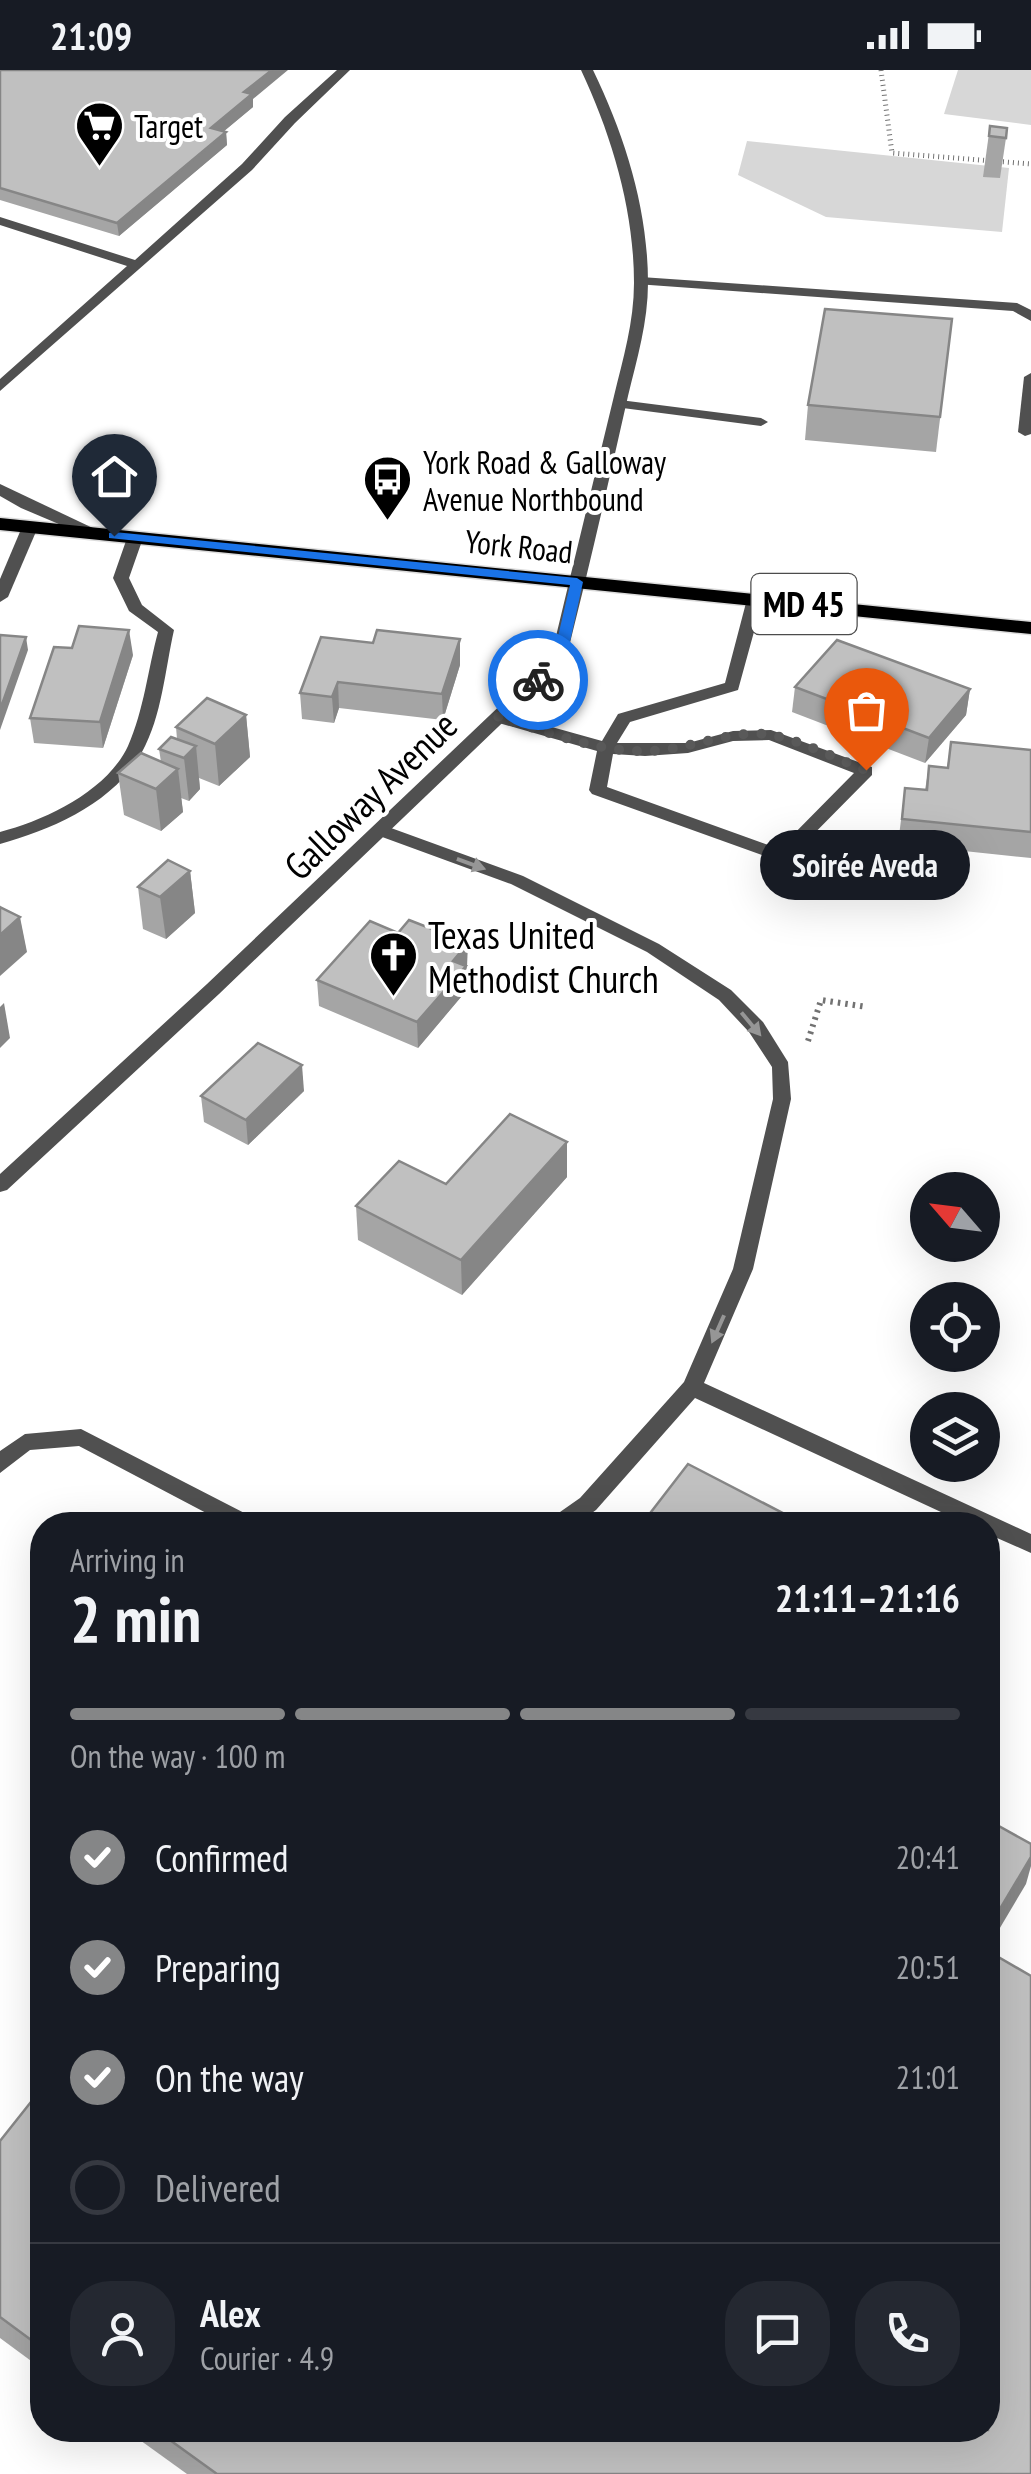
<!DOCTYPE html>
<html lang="en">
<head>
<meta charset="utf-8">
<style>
	:root { --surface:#171b24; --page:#242831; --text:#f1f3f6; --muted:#9ea1a6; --line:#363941; --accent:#858687 }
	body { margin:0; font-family:"PT Sans Narrow",sans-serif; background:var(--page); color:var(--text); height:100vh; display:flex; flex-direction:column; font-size:38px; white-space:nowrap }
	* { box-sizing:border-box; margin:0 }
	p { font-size:32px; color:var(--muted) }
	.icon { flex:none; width:55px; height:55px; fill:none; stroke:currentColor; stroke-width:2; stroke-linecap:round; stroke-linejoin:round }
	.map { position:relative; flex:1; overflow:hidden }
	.side { position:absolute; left:30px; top:1442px; width:970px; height:930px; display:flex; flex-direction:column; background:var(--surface); border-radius:40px; box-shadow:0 10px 40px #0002 }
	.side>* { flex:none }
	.needle { width:65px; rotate:298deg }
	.buttons { position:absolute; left:910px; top:1102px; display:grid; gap:20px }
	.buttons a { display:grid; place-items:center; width:90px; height:90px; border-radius:50%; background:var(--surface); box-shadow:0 10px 40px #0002; font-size:50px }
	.pin { position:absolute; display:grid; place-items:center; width:85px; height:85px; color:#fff; margin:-102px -42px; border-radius:50% 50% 50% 0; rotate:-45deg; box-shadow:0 0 10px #0007 }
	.pin .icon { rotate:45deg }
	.courier { position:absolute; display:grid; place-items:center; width:100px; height:100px; margin:-50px; border:8px solid #1a73e8; border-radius:50%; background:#fff; color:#222; box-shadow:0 2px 12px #0007 }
	.bubble { position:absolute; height:70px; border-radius:35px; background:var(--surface); box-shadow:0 10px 40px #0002; font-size:32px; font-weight:800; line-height:70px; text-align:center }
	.headline em { font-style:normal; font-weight:800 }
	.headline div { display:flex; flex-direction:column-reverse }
	.headline { display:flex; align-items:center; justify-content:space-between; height:170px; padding:0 40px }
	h1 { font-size:65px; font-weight:800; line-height:75px }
	.bar { display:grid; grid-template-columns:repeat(4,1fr); gap:15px 10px; align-content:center; height:120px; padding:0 40px }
	.bar i { height:12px; border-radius:8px; background:var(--line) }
	.bar .active { background:var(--accent) }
	.bar p { grid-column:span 4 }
	.line { display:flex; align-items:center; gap:25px; padding:0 40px; border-top:2px solid var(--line) }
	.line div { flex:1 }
	.round { display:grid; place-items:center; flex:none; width:105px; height:105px; border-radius:40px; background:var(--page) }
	ol { padding:0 40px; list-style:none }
	li { display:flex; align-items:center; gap:30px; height:110px }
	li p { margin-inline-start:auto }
	li .icon { padding:10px; border-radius:50%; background:var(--accent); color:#fff; stroke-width:4 }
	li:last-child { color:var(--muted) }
	li i { width:55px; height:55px; border:5px solid var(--line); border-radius:50% }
	.status { display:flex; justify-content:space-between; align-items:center; height:70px; padding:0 50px; background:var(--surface); direction:ltr }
	.status svg { height:28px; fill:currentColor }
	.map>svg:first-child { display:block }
</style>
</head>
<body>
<div class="status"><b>21:09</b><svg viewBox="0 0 49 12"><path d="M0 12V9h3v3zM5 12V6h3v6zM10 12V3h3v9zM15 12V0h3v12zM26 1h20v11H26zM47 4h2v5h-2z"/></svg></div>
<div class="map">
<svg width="1031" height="2404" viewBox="0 0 1031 2404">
	<rect width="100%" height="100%" fill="#fff"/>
	<!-- green -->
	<g fill="#d7d7d7">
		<polygon points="958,0 1031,0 1031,55 944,44"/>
		<polygon points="747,71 1009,98 1002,162 826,147 738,105"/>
	</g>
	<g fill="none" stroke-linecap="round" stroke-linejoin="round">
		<defs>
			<polygon id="primary" points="0,448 1031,552 1031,564 0,460"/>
		</defs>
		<!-- primary casing -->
		<use href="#primary" stroke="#dbdbdb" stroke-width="3"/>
		<!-- path-far1 -->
		<polyline stroke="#727272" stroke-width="5" stroke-dasharray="1 4" stroke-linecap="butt" points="881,0 892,83 1031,94"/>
		<!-- path -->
		<polyline stroke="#727272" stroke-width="6" stroke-dasharray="2.5 5" stroke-linecap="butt" points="808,971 821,930 867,937"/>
		<!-- service -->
		<g fill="#505050" fill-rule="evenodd">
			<polygon points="337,0 350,0 295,53 252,100 0,321 0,309 127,196 0,155 0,147 135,190 242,94 285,47"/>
			<polygon points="641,207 1017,233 1031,240 1031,251 1013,241 636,214 636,208"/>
			<polygon points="1031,303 1031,364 1025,366 1018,362 1024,307"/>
			<polygon points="620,330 761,348 768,352 761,356 615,337 613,334"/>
			<polygon points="0,414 97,460 100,463 92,468 87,466 21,438 0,426"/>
			<polygon points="30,452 38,457 8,527 0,532 0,509 22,457"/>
			<path d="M135,463L143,468L129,508L142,535L174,560C165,600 162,646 142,682C114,733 53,759 0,774V762C46,750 107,721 128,676C144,640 148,599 158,562L129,541L113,508L127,468Z"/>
			<path d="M755,524L763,529L738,620L630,652L617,673H688L733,661L771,660L872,697V705L788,790H776L592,724L589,720L597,681L492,651L490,647L498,642L602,671L618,644L725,613L747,529ZM769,670L854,703L779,779L607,717L613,684L645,686L688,683L733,671Z"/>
			<polygon points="380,754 523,806 659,874 731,920 763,952 788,992 791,1029 753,1199 704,1313 1031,1464 1031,1483 988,1464 988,1455 969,1455 695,1328 596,1440 575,1455 547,1455 550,1449 580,1428 684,1312 733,1199 773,1029 772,997 749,962 719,930 647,882 511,814 374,764 371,760 374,756"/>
			<polygon points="81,1359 256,1449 259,1455 229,1455 79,1376 30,1380 0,1403 0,1381 25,1364"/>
		</g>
		<!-- minor -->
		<polygon fill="#505050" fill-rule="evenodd" points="577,507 585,512 565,593 219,924 7,1120 0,1122 0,1104 207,914 551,587 569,512"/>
		<!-- tertiary -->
		<path fill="#505050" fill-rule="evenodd" d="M581,0H593C625,66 648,139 648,213C648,252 637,289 628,326C614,388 600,450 585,512L577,517L569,512C584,450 599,388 614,326C623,289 634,252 634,213C634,140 612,66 581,0Z"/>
		<!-- primary -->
		<use href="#primary" fill="#000" fill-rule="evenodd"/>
	</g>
	<!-- wall -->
	<g fill="#a5a5a5">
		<polygon points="0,0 253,29 253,37 223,62 226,62 227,75 119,166 0,130"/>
		<polygon points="990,56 1006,68 1000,108 983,107"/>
		<polygon points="952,249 936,382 805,370 808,335"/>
		<polygon points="460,569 460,595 443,650 339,638 334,653 302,649 300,623 373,573"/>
		<polygon points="133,585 103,678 34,673 30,648"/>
		<polygon points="795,617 970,619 966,645 925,693 792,642"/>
		<polygon points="246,645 250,687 219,716 199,708 200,719 189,731 181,728 183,742 161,761 124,745 118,703 161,692 159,679 177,669 176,657"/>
		<polygon points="951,672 1031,680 1031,788 898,774 905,718 925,720 929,696 947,698"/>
		<polygon points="190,801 195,843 166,869 143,859 138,817"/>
		<polygon points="468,899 466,901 466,921 418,978 319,936 317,910"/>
		<polygon points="304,1021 248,1075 204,1052 201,1026"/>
		<polygon points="567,1107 462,1225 358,1170 356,1136 446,1114"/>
		<polygon points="42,2018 42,2299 0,2268 0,2071"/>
		<polygon points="126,2360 988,2360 1031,2404 187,2404"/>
	</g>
	<!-- shaded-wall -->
	<g fill="#868686">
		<polygon points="272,0 288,0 253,29 253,37 212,71 211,58 244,22"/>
		<polygon points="226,62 227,75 119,166 117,153"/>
		<polygon points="129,560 133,585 103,678 100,652"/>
		<polygon points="26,567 28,580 0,660 0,640"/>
		<polygon points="460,569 460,595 443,650 442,624"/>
		<polygon points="338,612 339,638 334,653 332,627"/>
		<polygon points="970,619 966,645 925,693 929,668"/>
		<polygon points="246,645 250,687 219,716 215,674"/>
		<polygon points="196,676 200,719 189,731 184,688"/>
		<polygon points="178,699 183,742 161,761 156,719"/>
		<polygon points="190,801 195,843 166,869 160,827"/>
		<polygon points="20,847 27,882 0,906 0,865"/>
		<polygon points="468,873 466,921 418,978 417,952 453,891"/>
		<polygon points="4,933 10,968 0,978 0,937"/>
		<polygon points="302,995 304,1021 248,1075 246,1050"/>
		<polygon points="567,1072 567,1107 462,1225 461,1190"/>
		<polygon points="1031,1787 1031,1796 1026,1814 988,1878 988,1859"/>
	</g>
	<!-- building -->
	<g fill="#c0c0c0" stroke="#868686" stroke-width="2.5">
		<polygon points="0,0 272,0 244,22 252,24 211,58 226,62 117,153 0,118"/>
		<polygon points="990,56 1007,58 1006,68 989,66"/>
		<polygon points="825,239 952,249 940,347 808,335"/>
		<polygon points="79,556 129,560 100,652 30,648 54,577 72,578"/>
		<polygon points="377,560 460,569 442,624 338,612 332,627 300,623 321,567 373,573"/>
		<polygon points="0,565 26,567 0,640"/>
		<polygon points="837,570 970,619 929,668 795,617"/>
		<polygon points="207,628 246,645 215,674 176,657"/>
		<polygon points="171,667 196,676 184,688 159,679"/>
		<polygon points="951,672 1031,680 1031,762 902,749 905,718 927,720 929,696 948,698"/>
		<polygon points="141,683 178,699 156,719 118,703"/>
		<polygon points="168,790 190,801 160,827 138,817"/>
		<polygon points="0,837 20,847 0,865"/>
		<polygon points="409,850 468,873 453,891 466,896 417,952 317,910 370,851 398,863"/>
		<polygon points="258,973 302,995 246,1050 201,1026"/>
		<polygon points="510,1044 567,1072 461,1190 356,1136 399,1091 446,1114"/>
		<polygon points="688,1394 806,1455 641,1455"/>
		<polygon points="988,1750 1031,1774 1031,1787 988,1859"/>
		<polygon points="988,1881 1031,1906 1031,2404 217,2404 156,2360 988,2360"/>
		<polygon points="42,2018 42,2278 0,2247 0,2071"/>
	</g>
	<!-- one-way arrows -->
	<defs><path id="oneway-solid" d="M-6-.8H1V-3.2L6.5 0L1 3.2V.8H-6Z" transform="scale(2.5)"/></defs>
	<g fill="#969696">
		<use href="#oneway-solid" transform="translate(471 794) rotate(20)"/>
		<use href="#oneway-solid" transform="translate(751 954) rotate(50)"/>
		<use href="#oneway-solid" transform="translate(718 1259) rotate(114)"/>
	</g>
	<!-- route -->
	<polygon fill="#1a73e8" points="114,462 577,508 583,512 566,590 538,614 531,610 553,588 570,515 109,468 109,463"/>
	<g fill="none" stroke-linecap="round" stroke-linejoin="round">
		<!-- done -->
		<path stroke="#595959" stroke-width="10" stroke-dasharray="0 18" d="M538,610L498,647C547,661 598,683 649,681C689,680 734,658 771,665C803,671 836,689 866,700"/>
	</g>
	<!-- icons -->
	<defs>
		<symbol id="supermarket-pin" viewBox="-11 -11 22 30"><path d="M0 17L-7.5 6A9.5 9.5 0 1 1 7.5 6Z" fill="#000" stroke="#fff"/><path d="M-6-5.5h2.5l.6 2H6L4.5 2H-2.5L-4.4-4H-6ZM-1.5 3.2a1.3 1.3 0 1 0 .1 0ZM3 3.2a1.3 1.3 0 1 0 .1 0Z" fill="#fff"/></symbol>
		<symbol id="bus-pin" viewBox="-11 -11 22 30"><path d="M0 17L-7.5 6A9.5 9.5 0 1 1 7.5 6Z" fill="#000" stroke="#fff"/><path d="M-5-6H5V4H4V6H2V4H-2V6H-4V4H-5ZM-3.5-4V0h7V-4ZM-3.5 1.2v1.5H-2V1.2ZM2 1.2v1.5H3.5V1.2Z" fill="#fff"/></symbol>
		<symbol id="church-pin" viewBox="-11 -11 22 30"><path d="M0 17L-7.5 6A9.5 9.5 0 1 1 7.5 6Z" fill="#000" stroke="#fff"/><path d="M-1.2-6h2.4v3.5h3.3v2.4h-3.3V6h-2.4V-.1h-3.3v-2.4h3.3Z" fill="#fff"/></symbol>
	</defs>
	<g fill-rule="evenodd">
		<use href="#supermarket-pin" x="72" y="28" width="55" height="75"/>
		<use href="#bus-pin" x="360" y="382" width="55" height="75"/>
		<use href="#church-pin" x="366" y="858" width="55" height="75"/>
	</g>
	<g text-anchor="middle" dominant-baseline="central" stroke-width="8" stroke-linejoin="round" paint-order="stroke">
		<!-- far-poi labels -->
		<g font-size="32" fill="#000" stroke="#fff" text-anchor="start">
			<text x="134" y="56">Target</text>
			<text x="423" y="392">York Road &amp; Galloway<tspan x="423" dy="37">Avenue Northbound</tspan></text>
		</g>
		<!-- far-street labels -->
		<g font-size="32" fill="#000" stroke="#fff">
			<text transform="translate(519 476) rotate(6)">York Road</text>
		</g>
		<!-- shield labels -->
		<rect fill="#fff" stroke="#4c4c4c" stroke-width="2.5" x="751.5" y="504" width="105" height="60" rx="8"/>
		<g font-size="35" font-weight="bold" fill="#000">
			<text x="804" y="534">MD 45</text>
		</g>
		<!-- street labels -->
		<g font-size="38" fill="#000" stroke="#fff">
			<text transform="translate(370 725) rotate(-44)">Galloway Avenue</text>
		</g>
		<!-- poi labels -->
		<g font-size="38" fill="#000" stroke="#fff" text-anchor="start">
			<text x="428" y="864">Texas United<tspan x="428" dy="44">Methodist Church</tspan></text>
		</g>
	</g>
</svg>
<div class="buttons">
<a><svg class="needle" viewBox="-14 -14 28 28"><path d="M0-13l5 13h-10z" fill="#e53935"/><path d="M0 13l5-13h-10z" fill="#9ea1a6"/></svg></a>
<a><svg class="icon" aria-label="locate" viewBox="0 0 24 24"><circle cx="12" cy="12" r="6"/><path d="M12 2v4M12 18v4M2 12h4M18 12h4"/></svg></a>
<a><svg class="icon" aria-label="layers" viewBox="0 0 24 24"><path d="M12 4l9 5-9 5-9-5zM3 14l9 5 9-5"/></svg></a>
</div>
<div class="pin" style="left:866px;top:700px;background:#ea580c"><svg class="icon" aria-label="bag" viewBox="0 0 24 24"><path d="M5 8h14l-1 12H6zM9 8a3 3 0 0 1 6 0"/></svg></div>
<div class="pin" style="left:114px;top:466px;background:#1f2937"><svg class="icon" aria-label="home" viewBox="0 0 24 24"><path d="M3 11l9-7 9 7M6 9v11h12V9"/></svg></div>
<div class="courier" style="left:538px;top:610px"><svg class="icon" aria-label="bike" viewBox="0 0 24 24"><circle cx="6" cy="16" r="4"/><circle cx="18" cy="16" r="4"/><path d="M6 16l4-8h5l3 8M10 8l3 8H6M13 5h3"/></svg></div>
<div class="bubble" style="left:760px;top:760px;width:210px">Soirée Aveda</div>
<section class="side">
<div class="headline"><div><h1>2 min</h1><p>Arriving in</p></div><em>21:11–21:16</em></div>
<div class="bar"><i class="active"></i><i class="active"></i><i class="active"></i><i></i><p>On the way · 100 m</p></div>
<ol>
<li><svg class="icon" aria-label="check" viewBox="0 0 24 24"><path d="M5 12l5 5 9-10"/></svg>Confirmed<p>20:41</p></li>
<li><svg class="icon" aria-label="check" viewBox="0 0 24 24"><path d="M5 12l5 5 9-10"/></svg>Preparing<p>20:51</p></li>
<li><svg class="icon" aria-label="check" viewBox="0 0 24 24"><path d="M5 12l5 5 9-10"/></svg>On the way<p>21:01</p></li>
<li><i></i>Delivered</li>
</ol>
<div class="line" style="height:180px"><a class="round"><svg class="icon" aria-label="person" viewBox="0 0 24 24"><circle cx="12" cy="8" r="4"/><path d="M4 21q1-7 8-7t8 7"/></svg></a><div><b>Alex</b><p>Courier · 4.9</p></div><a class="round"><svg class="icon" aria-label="chat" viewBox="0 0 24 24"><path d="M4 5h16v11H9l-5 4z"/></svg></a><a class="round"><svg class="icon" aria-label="phone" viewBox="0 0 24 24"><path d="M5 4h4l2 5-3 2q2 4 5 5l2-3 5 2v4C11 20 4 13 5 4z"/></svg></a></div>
</section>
</div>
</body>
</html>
